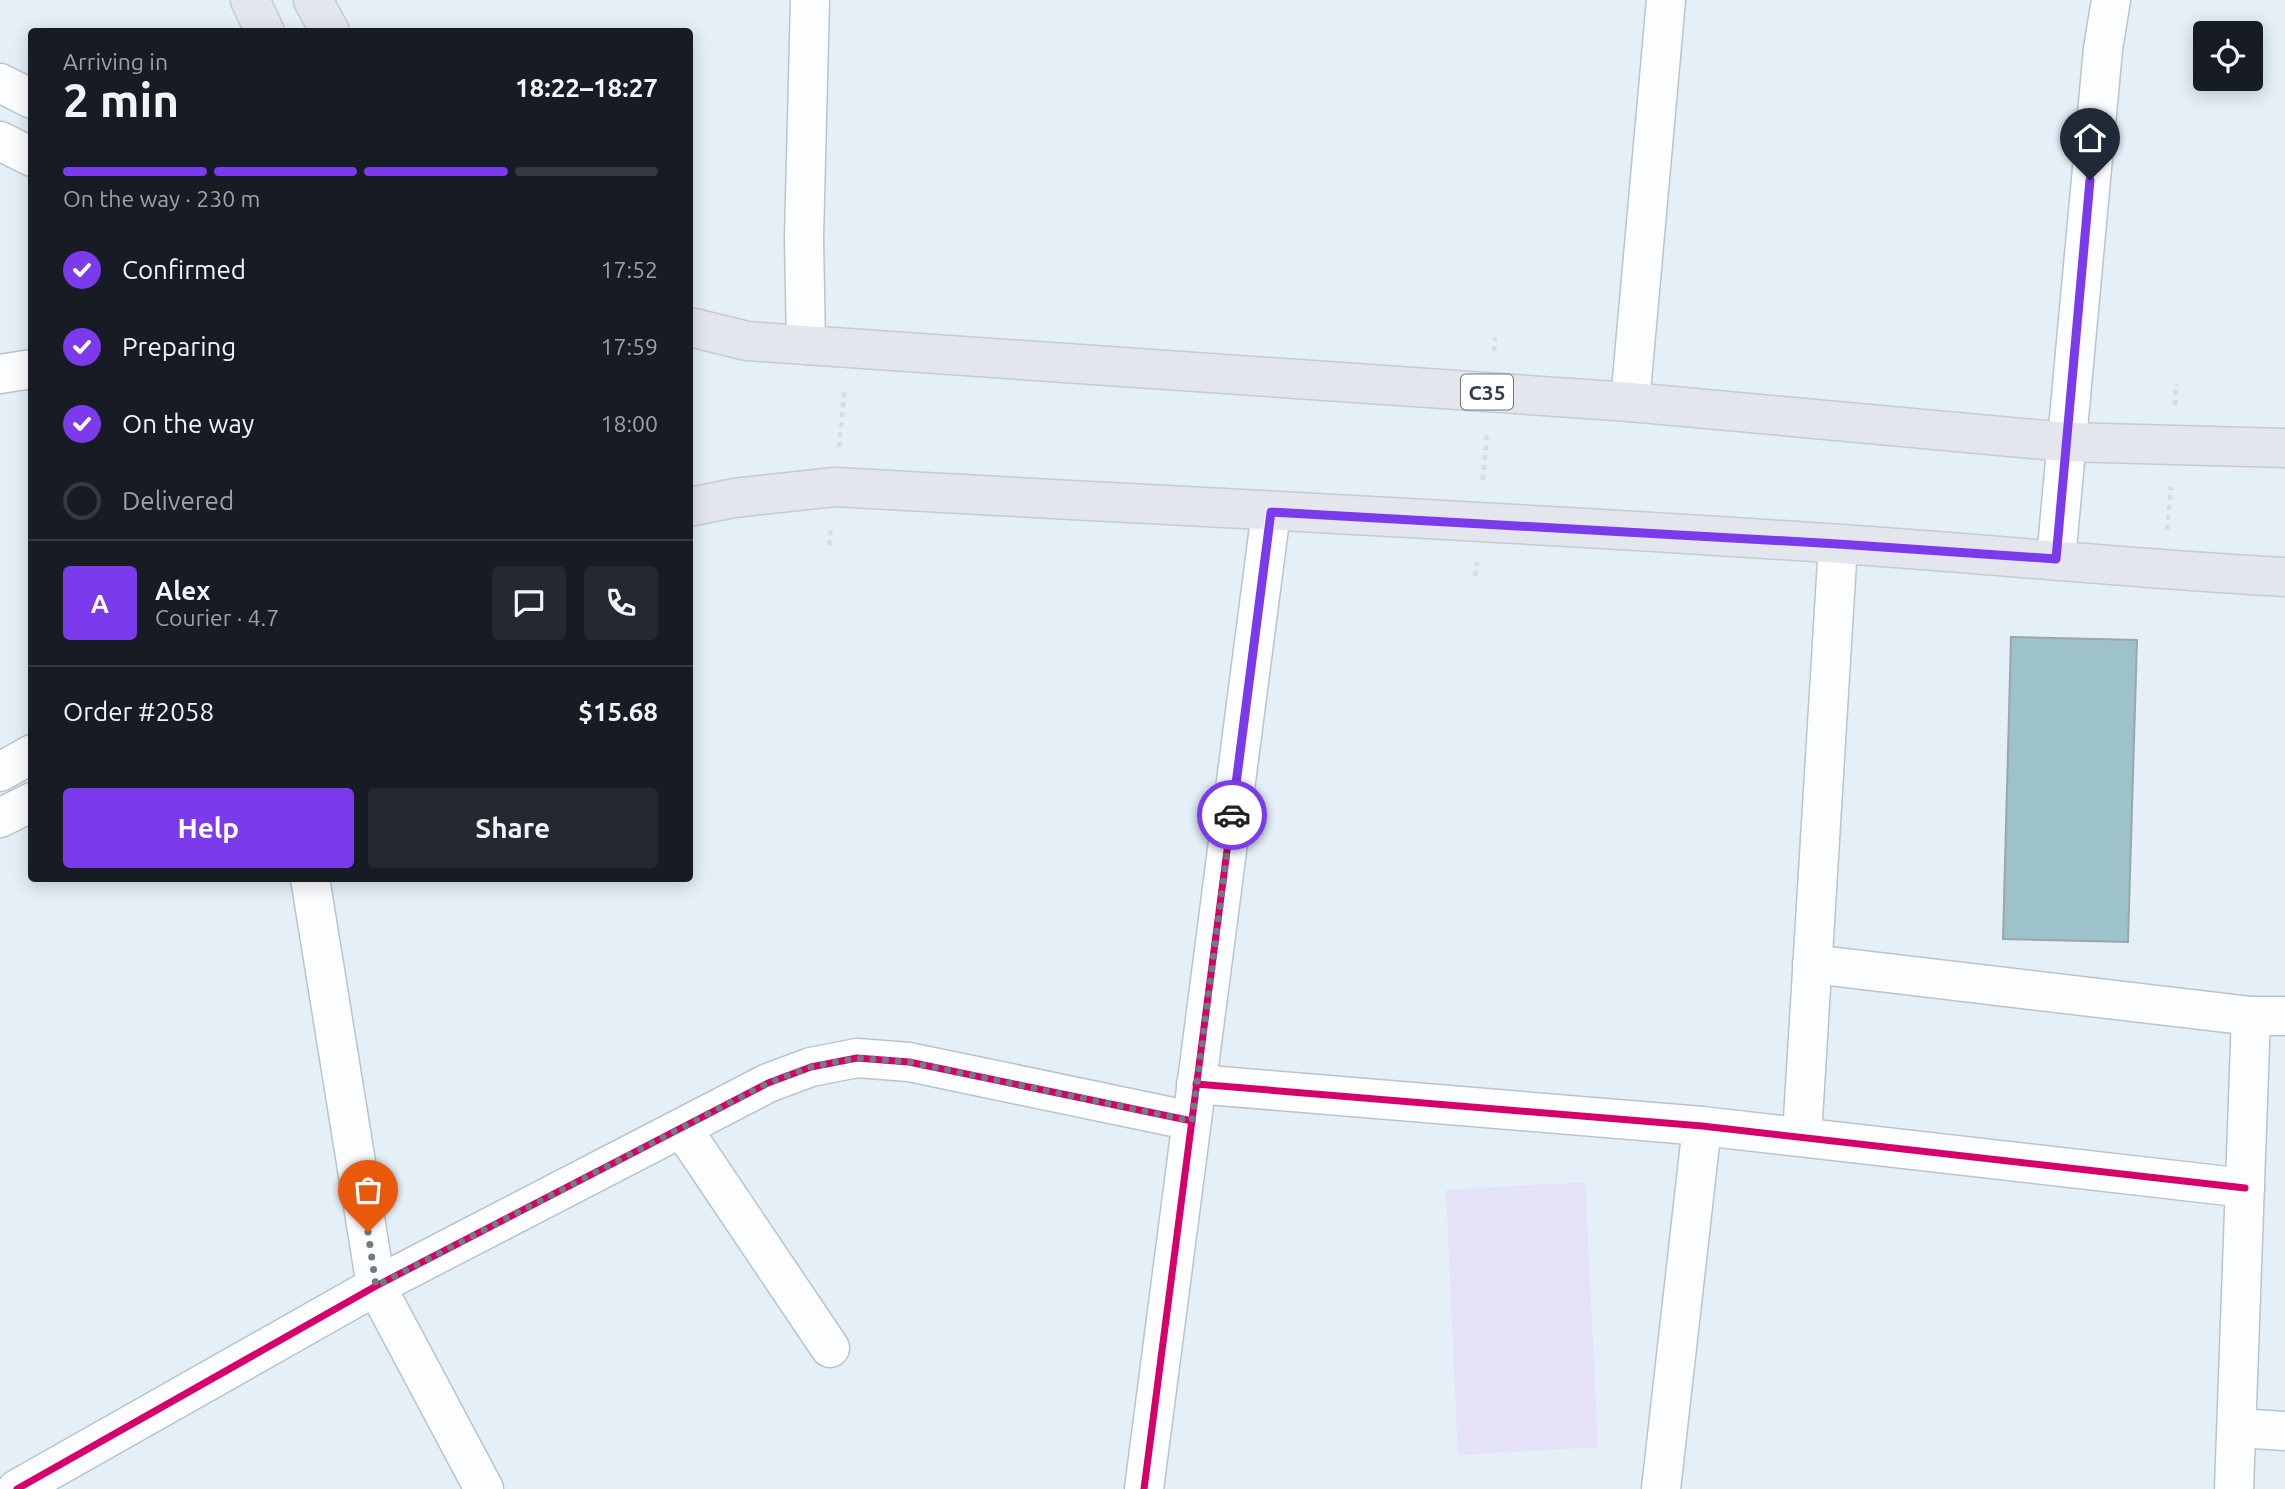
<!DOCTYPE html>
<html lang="en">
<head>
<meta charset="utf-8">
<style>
	:root { --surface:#171b24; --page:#242831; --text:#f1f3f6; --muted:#9ea1a6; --line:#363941; --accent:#7c3aed }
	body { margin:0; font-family:Ubuntu,sans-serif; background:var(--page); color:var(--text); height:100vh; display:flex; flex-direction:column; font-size:26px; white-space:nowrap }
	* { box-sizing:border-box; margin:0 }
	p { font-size:23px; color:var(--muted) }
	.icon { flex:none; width:38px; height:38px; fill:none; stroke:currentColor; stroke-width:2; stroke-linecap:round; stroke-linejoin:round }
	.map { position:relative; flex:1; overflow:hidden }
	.panel { position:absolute; left:28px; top:28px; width:665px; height:854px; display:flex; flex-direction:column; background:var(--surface); border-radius:7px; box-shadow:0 4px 18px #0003 }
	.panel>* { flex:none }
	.tools { position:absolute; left:2193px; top:21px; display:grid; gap:14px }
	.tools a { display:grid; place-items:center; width:70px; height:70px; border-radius:7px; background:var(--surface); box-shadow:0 4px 18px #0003; font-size:35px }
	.pin { position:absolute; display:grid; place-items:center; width:60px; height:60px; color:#fff; margin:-72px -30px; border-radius:50% 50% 50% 0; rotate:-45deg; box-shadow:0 0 7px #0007 }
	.pin .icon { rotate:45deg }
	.courier { position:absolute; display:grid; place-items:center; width:70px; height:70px; margin:-35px; border:5px solid #7c3aed; border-radius:50%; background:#fff; color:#222; box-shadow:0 2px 9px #0007 }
	.summary em { font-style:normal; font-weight:600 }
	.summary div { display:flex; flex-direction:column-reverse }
	.summary { display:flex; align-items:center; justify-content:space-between; height:119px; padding:0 35px }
	h1 { font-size:46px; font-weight:600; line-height:52px }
	.bar { display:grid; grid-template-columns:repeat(4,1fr); gap:10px 7px; align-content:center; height:84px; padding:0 35px }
	.bar i { height:9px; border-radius:5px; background:var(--line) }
	.bar .on { background:var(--accent) }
	.bar p { grid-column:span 4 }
	.line { display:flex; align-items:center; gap:18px; padding:0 35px; border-top:2px solid var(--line) }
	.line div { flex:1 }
	.round { display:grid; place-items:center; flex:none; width:74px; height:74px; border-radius:7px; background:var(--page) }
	ol { padding:0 35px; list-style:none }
	li { display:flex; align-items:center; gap:21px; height:77px }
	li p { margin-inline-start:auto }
	li .icon { padding:7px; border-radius:50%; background:var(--accent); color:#fff; stroke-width:4 }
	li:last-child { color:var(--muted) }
	li i { width:38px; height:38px; border:4px solid var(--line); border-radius:50% }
	.action { display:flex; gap:14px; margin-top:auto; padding:14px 35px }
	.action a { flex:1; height:80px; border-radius:7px; background:var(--accent); color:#fff; font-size:28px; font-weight:600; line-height:80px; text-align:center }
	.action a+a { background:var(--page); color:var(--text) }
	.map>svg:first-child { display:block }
</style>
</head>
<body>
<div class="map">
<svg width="2285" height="1489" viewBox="0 0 2285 1489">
	<rect width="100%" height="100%" fill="#e4eff7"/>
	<!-- green -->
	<polygon fill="#e5e1f6" points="1585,1182 1598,1447 1458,1455 1446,1190"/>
	<!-- building -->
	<polygon fill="#9dc2ca" stroke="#9ba6aa" stroke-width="2" points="2011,637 2137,640 2128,942 2003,939"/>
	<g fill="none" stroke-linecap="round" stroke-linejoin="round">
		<defs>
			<g id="street">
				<polyline points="806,345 804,238 810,0"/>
				<polyline points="0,374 32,369"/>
				<polyline points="1630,402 1666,0"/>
				<polyline points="2056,559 2103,49 2111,0"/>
				<polyline points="310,878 376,1286 484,1489"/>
				<polyline points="1812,964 2251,1016 2285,1016"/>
				<polyline points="1196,1084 1702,1126 2245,1188"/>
				<polyline points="682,1128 830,1348"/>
				<polyline points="1802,1136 1838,544"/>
				<polyline points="2238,1428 2285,1431"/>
				<polyline points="17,1489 376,1286 768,1083 811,1067 857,1058 909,1062 1192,1121"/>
				<polyline points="1144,1489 1271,512"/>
				<polyline points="1661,1489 1702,1126"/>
				<polyline points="2234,1489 2251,1016"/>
			</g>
			<g id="secondary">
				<polyline points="0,83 32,99"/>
				<polyline points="0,141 32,157"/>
				<polyline points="0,772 32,754"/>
				<polyline points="0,818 32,802"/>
			</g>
			<g id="primary">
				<polyline points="250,0 265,32"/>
				<polyline points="313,0 330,32"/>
				<polyline points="690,327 747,341 1630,402 2066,442 2285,448"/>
				<path d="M690,507L734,498L835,487C1170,506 1506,521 1841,544C1989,554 2137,569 2285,577"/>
			</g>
		</defs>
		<!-- street casing -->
		<use href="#street" stroke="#bac4cb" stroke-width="41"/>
		<!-- secondary casing -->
		<use href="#secondary" stroke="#bac4cb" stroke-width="41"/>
		<!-- primary casing -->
		<use href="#primary" stroke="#c5cbcf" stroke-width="41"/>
		<!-- path -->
		<g stroke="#d9dcde" stroke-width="4.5" stroke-dasharray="5 5" stroke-linecap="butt">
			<polyline points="1494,351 1495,338"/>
			<polyline points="2175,405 2176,384"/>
			<polyline points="839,447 845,387"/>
			<polyline points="1483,480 1487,433"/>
			<polyline points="2167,530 2171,487"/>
			<polyline points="829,545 831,529"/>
			<polyline points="1475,576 1477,562"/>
		</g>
		<!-- street -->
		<use href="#street" stroke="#fbfdfe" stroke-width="38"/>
		<!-- secondary -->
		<use href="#secondary" stroke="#fbfdfe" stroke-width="38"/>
		<!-- primary -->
		<use href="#primary" stroke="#e4e6ed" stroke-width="38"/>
		<defs>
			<g id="cycleway">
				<polyline points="1196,1084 1702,1126 2245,1188"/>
				<polyline points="17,1489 376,1286 768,1083 811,1067 857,1058 909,1062 1192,1121"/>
				<polyline points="1144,1489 1271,512"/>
			</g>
		</defs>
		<!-- cycleway casing -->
		<use href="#cycleway" stroke="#fff" stroke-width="11"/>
		<!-- cycleway -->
		<use href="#cycleway" stroke="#d6006c" stroke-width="7"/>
	</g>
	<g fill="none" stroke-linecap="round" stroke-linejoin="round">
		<!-- done -->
		<polyline stroke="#727b83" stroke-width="7" stroke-dasharray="0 12.6" points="368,1232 376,1286 768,1083 811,1067 857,1058 909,1062 1192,1121 1232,815"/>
		<!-- route -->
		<polyline stroke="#7c3aed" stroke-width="9" points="1232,815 1271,512 1838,544 2056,559 2090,180"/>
	</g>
	<g text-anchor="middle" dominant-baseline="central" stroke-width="6" stroke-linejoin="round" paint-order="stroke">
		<!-- shield labels -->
		<rect fill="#fff" stroke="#71777d" stroke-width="2" x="1461" y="374.5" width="52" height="35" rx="5"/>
		<g font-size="21" font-weight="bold" fill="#343d45">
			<text x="1487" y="392">C35</text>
		</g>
	</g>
</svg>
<div class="tools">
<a><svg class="icon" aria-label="locate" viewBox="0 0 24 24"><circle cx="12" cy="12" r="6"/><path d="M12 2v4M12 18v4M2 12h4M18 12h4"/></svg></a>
</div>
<div class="pin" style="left:368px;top:1232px;background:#ea580c"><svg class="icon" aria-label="bag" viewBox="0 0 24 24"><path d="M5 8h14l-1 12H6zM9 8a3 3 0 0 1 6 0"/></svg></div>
<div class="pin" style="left:2090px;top:180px;background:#1f2937"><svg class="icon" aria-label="home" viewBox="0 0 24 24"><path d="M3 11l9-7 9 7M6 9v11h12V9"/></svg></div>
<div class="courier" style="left:1232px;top:815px"><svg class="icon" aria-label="car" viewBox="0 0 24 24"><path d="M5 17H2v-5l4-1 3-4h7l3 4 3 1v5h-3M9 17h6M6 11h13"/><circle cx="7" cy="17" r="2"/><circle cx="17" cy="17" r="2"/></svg></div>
<section class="panel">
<div class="summary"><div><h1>2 min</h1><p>Arriving in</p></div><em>18:22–18:27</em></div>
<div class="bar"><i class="on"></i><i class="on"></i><i class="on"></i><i></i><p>On the way · 230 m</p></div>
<ol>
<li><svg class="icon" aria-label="check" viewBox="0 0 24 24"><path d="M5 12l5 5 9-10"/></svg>Confirmed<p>17:52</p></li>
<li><svg class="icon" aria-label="check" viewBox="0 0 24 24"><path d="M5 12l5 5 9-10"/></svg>Preparing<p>17:59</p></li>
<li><svg class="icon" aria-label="check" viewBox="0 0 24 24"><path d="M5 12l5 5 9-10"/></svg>On the way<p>18:00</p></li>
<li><i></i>Delivered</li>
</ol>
<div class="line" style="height:126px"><b class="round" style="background:var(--accent);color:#fff">A</b><div><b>Alex</b><p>Courier · 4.7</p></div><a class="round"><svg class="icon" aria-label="chat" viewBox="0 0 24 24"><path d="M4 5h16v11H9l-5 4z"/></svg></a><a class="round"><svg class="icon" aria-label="phone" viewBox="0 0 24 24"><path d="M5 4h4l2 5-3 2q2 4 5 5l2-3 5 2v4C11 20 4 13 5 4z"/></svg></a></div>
<div class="line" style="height:91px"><div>Order #2058</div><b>$15.68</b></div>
<div class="action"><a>Help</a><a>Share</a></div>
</section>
</div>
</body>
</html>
